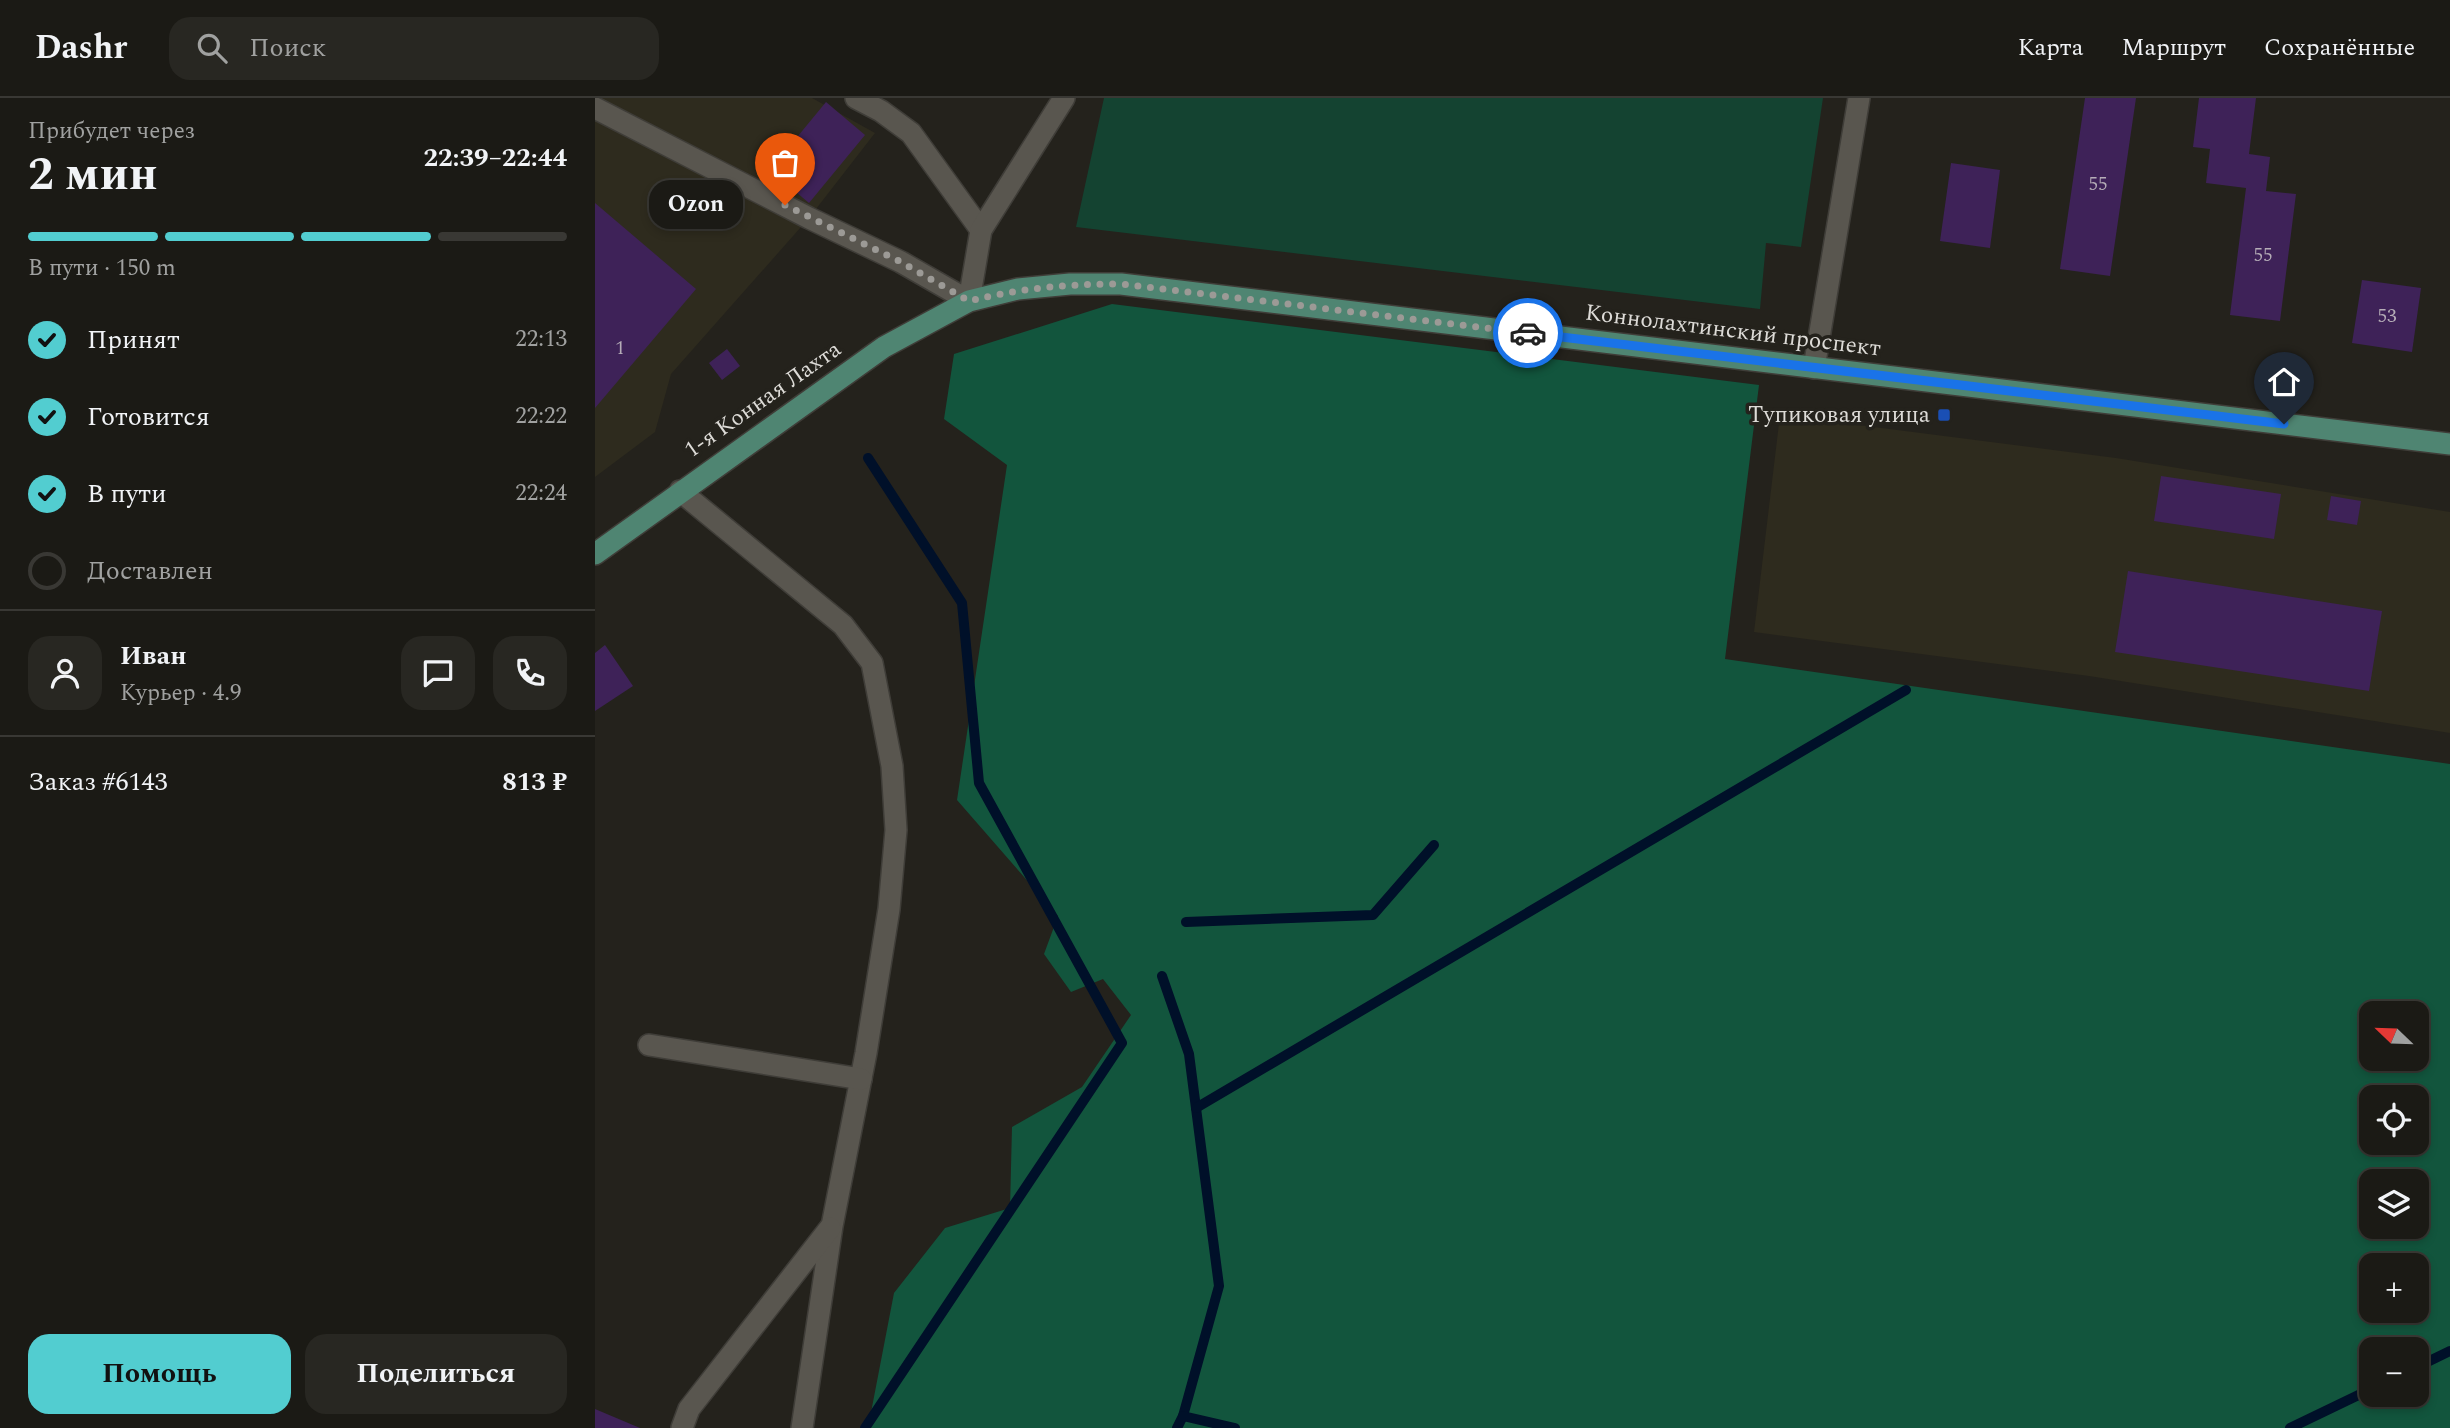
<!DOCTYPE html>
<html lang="ru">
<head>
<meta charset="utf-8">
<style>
	:root { --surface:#1b1a15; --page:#282722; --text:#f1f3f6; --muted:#a0a1a0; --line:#393834; --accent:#52cdd0 }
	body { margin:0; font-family:Spectral,serif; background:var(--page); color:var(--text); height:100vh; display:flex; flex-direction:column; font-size:26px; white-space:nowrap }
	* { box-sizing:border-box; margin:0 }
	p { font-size:23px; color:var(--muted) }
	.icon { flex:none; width:38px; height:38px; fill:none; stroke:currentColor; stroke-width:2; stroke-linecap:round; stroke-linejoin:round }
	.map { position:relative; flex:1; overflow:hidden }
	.sheet { display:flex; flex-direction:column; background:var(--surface); width:595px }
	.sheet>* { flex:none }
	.needle { width:46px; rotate:293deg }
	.controls { position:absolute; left:1764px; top:903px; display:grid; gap:14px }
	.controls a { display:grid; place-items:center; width:70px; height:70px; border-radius:14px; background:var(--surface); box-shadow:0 4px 10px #0003,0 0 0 2px var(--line); font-size:35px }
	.pin { position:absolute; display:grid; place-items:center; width:60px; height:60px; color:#fff; margin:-72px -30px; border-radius:50% 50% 50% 0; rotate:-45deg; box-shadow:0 0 7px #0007 }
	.pin .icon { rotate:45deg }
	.courier { position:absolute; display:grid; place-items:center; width:70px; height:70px; margin:-35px; border:5px solid #1a73e8; border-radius:50%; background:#fff; color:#222; box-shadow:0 2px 9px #0007 }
	.bubble { position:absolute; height:49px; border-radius:21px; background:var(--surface); box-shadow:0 4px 10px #0003,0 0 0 2px var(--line); font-size:23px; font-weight:700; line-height:49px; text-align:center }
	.overview em { font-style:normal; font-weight:700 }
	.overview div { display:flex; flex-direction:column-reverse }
	.overview { display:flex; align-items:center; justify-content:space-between; height:119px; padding:0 28px }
	h1 { font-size:46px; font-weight:700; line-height:52px }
	.bar { display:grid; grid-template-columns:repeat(4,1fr); gap:10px 7px; align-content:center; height:84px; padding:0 28px }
	.bar i { height:9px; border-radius:5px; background:var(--line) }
	.bar .on { background:var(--accent) }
	.bar p { grid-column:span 4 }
	.line { display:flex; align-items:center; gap:18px; padding:0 28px; border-top:2px solid var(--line) }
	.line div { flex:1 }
	.round { display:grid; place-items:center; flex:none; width:74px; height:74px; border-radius:21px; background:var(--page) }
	ol { padding:0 28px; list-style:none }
	li { display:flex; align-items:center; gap:21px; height:77px }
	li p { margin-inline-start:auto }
	li .icon { padding:7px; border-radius:50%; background:var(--accent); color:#111; stroke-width:4 }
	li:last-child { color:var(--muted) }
	li i { width:38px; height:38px; border:4px solid var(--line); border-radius:50% }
	.cta { display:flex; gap:14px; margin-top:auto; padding:14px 28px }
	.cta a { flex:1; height:80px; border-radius:21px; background:var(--accent); color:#111; font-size:28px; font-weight:700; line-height:80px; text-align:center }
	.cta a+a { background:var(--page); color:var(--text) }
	header { display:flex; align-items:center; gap:42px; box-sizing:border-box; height:98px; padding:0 35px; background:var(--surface); border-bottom:2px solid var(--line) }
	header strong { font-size:33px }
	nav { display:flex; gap:38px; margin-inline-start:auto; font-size:24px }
	.search { width:490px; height:63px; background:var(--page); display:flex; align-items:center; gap:18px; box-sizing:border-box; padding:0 24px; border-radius:21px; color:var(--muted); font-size:26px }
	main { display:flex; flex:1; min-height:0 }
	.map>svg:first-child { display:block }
</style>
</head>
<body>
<header>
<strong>Dashr</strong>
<div class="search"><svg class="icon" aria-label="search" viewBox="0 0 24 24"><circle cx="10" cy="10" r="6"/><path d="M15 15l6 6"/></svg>Поиск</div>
<nav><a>Карта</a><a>Маршрут</a><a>Сохранённые</a></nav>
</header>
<main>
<section class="sheet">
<div class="overview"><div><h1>2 мин</h1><p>Прибудет через</p></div><em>22:39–22:44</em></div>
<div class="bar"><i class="on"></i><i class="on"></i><i class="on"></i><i></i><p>В пути · 150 m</p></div>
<ol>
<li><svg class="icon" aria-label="check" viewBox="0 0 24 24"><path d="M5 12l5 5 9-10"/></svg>Принят<p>22:13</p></li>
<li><svg class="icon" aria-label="check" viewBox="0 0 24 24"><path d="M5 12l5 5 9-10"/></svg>Готовится<p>22:22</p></li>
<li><svg class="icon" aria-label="check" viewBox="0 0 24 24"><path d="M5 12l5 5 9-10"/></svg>В пути<p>22:24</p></li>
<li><i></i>Доставлен</li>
</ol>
<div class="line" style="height:126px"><a class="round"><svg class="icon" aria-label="person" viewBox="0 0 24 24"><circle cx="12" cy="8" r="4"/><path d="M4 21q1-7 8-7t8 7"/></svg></a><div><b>Иван</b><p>Курьер · 4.9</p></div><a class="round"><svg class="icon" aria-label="chat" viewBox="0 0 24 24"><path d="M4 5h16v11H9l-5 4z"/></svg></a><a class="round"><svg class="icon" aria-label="phone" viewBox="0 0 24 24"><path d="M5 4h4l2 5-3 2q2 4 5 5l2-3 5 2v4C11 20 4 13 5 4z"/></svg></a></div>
<div class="line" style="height:91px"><div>Заказ #6143</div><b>813 ₽</b></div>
<div class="cta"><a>Помощь</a><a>Поделиться</a></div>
</section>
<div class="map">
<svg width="1855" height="1330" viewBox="0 0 1855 1330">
	<rect width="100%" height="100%" fill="#24221c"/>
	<!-- built -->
	<g fill="#2e2b1e">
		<polygon points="0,0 217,0 280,35 214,120 76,276 60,334 0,379"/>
		<polygon points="1185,317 1521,360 1855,414 1855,635 1494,578 1159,534"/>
	</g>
	<!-- green -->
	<polygon fill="#144331" points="509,0 1228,0 1206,149 1171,145 1165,211 481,129"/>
	<!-- forest -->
	<path fill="#12553d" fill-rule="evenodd" d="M517,206L1164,287L1130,561L1855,666V1330H273L299,1195L350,1130L415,1110L417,1029L487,989L536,917L508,881L476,894L449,856L463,818L362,702L412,367L349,321L359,256ZM1776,915H1822V961H1776ZM1776,999H1822V1045H1776ZM1776,1083H1822V1129H1776ZM1776,1167H1822V1213H1776ZM1776,1251H1822V1297H1776Z"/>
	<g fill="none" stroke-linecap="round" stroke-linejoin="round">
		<!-- stream -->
		<g stroke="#001029" stroke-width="10">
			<polyline points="591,824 778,817 839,747"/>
			<polyline points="567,878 594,956 624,1188 588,1318 582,1330"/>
			<polyline points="601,1010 1311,592"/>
			<polyline points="1822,1269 1855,1253"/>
			<polyline points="588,1318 640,1330"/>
			<polyline points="270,1330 527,945 384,685 367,505 273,360"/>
			<polyline points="1695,1330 1776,1291"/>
		</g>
	</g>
	<!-- building -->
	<g fill="#3e2258">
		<polygon points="1490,0 1541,0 1515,178 1465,171"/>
		<polygon points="1604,0 1661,0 1654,56 1675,59 1671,93 1701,96 1685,223 1635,217 1651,90 1611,85 1615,51 1598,49"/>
		<polygon points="231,4 270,37 214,105 175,72"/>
		<polygon points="1356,65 1405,72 1395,150 1345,143"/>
		<polygon points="0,105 101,191 0,310"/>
		<polygon points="1767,182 1826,190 1817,254 1757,245"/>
		<polygon points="132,251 145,268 127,282 114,265"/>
		<polygon points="1566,378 1686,396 1679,441 1559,423"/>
		<polygon points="1736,398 1766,403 1762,427 1732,422"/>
		<polygon points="1533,473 1787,513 1774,593 1520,554"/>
		<polygon points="10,547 38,588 0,613 0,555"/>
		<polygon points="0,1311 45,1330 0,1330"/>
	</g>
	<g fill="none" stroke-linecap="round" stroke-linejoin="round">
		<defs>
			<g id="minor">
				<polyline points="261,0 286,13 316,35 386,132"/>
				<polyline points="0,10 214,120 306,164 374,203 386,132 469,0"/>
				<polyline points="1219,270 1264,0"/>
				<polyline points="85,393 248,527 277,565 297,668 301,732 294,811 271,955 237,1128 207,1330"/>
				<polyline points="54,947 266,981"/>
				<polyline points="87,1330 94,1311 235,1130"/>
			</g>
			<polyline id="major" points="0,456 289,249 374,203 423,191 475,186 526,186 1855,346"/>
		</defs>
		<!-- minor casing -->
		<use href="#minor" stroke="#3f3d38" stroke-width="24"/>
		<!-- major casing -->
		<use href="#major" stroke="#3f3d38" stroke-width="24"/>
		<!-- minor -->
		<use href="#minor" stroke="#59564f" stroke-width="21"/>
		<!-- major -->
		<use href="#major" stroke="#4f8572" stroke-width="21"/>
	</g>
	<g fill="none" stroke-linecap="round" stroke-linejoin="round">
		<!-- done -->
		<path stroke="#9c9a96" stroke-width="7" stroke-dasharray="0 12.6" d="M190,107L306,164L374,203C426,190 472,186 526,186L933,235"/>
		<!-- route -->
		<polyline stroke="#1a73e8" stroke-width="9" points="933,235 1689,326"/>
	</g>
	<!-- markers -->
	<rect fill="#1a4fb4" stroke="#24221c" stroke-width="2.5" x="1342" y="310" width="14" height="14" rx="3.5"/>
	<g text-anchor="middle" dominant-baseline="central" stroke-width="7" stroke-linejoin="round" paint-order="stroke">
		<!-- number labels -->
		<g font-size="19" fill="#b5adb7">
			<text x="1503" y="86">55</text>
			<text x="1668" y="157">55</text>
			<text x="1792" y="218">53</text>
			<text x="25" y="250">1</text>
		</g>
		<!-- street labels -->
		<g font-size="23" fill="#dddbd7" stroke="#24221c">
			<text transform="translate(1138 233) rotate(7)">Коннолахтинский проспект</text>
			<text transform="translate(168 302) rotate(-35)">1-я Конная Лахта</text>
		</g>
		<!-- poi labels -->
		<g font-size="23" fill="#dddbd7" stroke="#24221c" text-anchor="end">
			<text x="1335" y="317">Тупиковая улица</text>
		</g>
	</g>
</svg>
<div class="controls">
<a><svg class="needle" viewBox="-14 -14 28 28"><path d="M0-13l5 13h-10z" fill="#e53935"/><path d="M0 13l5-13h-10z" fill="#a0a1a0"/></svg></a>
<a><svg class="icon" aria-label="locate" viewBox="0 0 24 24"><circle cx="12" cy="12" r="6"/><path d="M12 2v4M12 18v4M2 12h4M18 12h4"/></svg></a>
<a><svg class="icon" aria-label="layers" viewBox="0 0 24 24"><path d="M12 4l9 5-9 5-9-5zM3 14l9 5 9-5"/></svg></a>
<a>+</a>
<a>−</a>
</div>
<div class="pin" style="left:190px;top:107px;background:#ea580c"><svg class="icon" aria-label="bag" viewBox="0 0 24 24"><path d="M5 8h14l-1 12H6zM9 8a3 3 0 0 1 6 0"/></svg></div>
<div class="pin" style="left:1689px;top:326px;background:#1f2937"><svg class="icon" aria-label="home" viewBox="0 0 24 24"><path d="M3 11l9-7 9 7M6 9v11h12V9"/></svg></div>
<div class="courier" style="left:933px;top:235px"><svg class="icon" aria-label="car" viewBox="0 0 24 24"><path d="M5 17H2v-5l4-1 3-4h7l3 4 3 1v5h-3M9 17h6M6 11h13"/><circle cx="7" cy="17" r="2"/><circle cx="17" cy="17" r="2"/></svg></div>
<div class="bubble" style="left:54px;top:82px;width:94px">Ozon</div>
</div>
</main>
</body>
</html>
